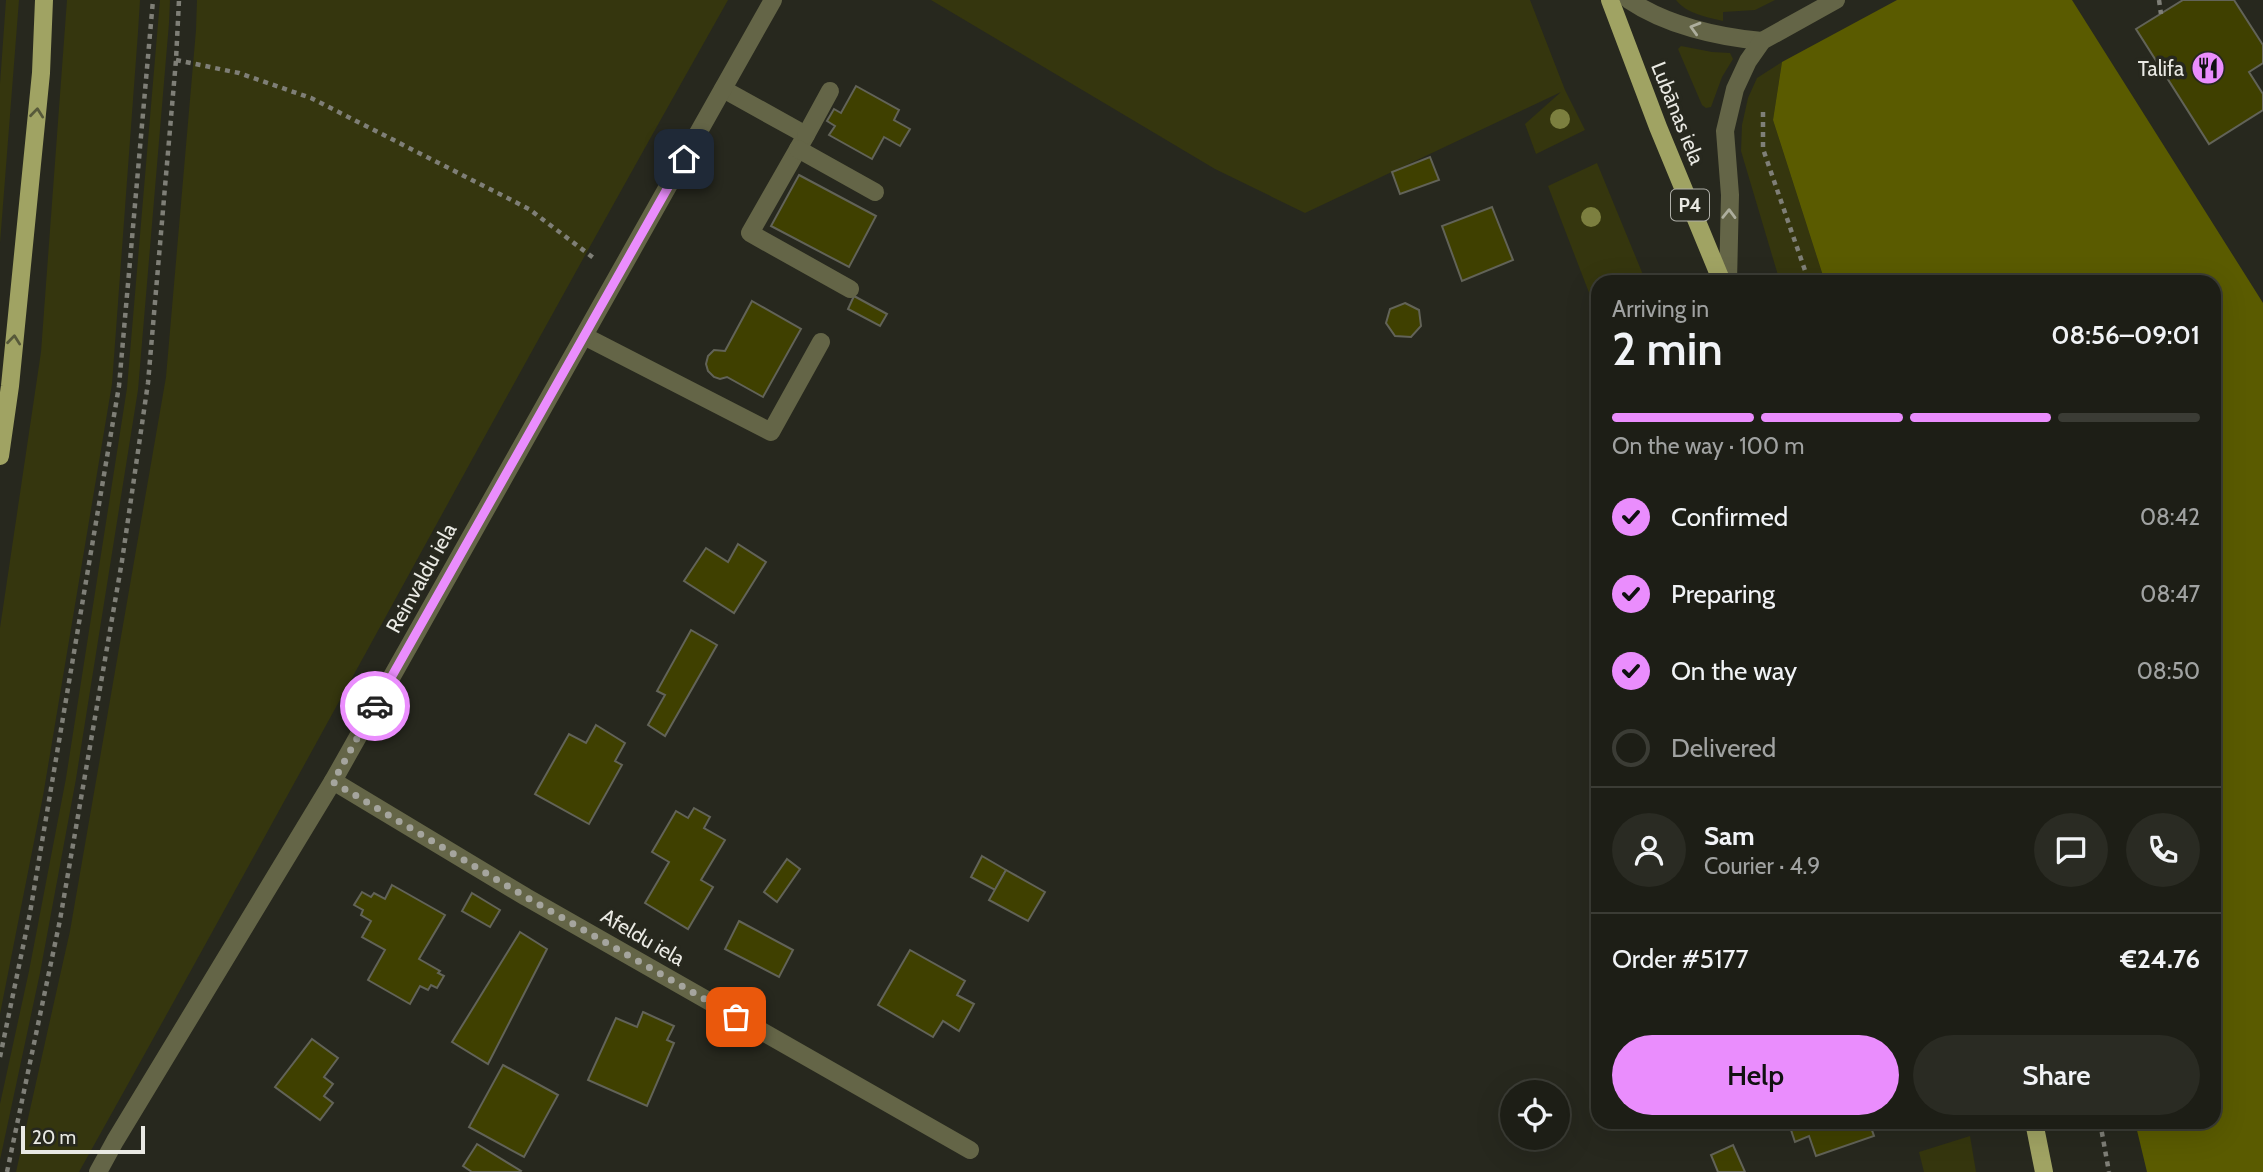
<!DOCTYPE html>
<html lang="en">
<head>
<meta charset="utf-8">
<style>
	:root { --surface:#1d1e16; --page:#2a2b23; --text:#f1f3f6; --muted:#a0a2a1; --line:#3b3c35; --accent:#ea8dfd }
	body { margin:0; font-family:Cabin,sans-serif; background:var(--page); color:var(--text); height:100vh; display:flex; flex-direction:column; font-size:26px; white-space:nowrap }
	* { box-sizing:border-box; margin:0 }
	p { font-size:23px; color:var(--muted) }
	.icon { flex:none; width:38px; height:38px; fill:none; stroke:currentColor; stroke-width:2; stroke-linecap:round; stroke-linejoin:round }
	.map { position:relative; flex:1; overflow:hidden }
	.sheet { position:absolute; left:1591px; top:275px; width:630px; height:854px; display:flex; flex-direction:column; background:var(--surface); border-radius:21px; box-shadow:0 7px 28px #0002,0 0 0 2px var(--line) }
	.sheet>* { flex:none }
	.controls { position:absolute; left:1500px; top:1080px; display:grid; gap:14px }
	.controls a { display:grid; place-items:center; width:70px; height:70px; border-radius:50%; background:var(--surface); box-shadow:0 7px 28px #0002,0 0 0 2px var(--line); font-size:35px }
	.scale { position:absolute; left:21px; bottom:18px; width:124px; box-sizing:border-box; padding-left:7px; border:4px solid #e9e9e3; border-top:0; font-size:19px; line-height:24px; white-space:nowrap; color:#e9e9e3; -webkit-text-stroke:5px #27281e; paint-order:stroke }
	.pin { position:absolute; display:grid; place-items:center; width:60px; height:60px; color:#fff; margin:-30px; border-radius:14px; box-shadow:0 4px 10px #0006 }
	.courier { position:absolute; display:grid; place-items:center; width:70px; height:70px; margin:-35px; border:5px solid #ea8dfd; border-radius:50%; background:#fff; color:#222; box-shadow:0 2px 9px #0007 }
	.summary em { font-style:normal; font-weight:600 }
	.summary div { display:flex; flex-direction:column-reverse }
	.summary { display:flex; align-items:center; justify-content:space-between; height:119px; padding:0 21px }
	h1 { font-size:46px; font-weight:600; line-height:52px }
	.bar { display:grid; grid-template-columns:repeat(4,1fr); gap:10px 7px; align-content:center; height:84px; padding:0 21px }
	.bar i { height:9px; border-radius:5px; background:var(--line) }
	.bar .on { background:var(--accent) }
	.bar p { grid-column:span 4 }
	.line { display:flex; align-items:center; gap:18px; padding:0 21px; border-top:2px solid var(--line) }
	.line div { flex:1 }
	.round { display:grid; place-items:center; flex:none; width:74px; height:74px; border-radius:37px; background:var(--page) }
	ol { padding:0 21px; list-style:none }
	li { display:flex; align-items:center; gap:21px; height:77px }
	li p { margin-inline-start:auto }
	li .icon { padding:7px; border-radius:50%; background:var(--accent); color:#111; stroke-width:4 }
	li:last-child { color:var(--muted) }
	li i { width:38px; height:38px; border:4px solid var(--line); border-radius:50% }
	.button { display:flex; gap:14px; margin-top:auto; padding:14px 21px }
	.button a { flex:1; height:80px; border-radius:42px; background:var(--accent); color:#111; font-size:28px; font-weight:600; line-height:80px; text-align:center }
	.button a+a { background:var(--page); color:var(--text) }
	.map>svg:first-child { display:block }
</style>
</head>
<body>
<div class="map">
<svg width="2263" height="1172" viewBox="0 0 2263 1172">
	<rect width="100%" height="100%" fill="#27281e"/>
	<!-- green -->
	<g fill="#35360e">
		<polygon points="6,0 19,0 0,243 0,84"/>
		<polygon points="67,0 140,0 138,32 112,384 43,796 0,1014 0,628 41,352"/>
		<polygon points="160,0 170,0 169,23 138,390 76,779 40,973 0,1160 0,1104 29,971 66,778 127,388"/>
		<path d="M197,0H728C508,389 297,782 79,1172H16L70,931L166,377L196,30Z"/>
		<polygon points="931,0 1530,0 1565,90 1585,130 1536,154 1525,124 1561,92 1305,213 1215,169"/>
		<path d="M1676,0H1775L1755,10L1723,12V21C1707,17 1687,14 1676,0Z"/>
		<polygon points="1681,46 1712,52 1730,53 1733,59 1722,77 1711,107 1706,108 1702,105 1678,49"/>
		<polygon points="1782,62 1773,120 1825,282 1780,282 1741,151 1742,125 1748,98 1757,78"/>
		<polygon points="1597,163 1646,282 1598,282 1598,316 1548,186"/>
		<polygon points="1970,1136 1976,1172 1924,1172 1919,1152"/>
	</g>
	<!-- forest -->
	<polygon fill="#5a5b00" points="1897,0 2072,0 2263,303 2263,1172 2147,1172 2135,1122 2214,1122 2214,282 1825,282 1773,120 1782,62"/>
	<!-- building -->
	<g fill="#3f4000" stroke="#626358" stroke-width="2">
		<polygon points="2183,0 2234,0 2263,45 2263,63 2249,72 2263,94 2263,110 2209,144 2136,29"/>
		<polygon points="856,86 899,110 894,120 910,129 900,146 884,137 872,159 829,135 835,126 827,121 834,109 841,113"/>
		<polygon points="1430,157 1439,180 1400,194 1392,172"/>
		<polygon points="799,175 876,216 849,267 771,226"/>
		<polygon points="1492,207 1513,260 1462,281 1442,226"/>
		<polygon points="854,296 887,314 880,326 848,309"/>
		<polygon points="752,301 801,329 763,397 727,377 720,379 714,377 708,371 706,364 708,356 714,350 725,351"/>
		<polygon points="1405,303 1419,310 1421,326 1411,337 1395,336 1386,323 1390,309"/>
		<polygon points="738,544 766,562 734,613 684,581 706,548 728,562"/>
		<polygon points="691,630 717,645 665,736 648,725 665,695 657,691"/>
		<polygon points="596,725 625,743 615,761 622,765 589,824 535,794 569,734 586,743"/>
		<polygon points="694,808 710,817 704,828 725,840 701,880 713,887 688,929 645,903 669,862 652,852 676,811 688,818"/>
		<polygon points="982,856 1006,870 995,890 971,877"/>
		<polygon points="787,859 800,869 777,902 764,892"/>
		<polygon points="1006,870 1045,892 1028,921 989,900"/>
		<polygon points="392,885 445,915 419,959 440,971 438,973 444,976 437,988 431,985 428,990 420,986 410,1004 368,980 385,950 362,937 371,921 361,915 363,910 354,905 362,892 371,897 374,893 385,899"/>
		<polygon points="472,893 500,910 490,927 462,911"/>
		<polygon points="739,921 793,950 779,977 725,949"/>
		<polygon points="520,932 547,949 488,1064 452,1042"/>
		<polygon points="910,950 965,981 957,995 974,1004 959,1031 943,1021 933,1037 878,1005"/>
		<polygon points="643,1012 674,1026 667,1040 674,1043 647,1106 588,1080 616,1018 637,1027"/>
		<polygon points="312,1039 338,1058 324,1077 333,1084 324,1096 333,1103 320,1120 275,1087"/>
		<polygon points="503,1065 558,1095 524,1157 469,1127"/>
		<polygon points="1793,1122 1869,1122 1874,1136 1816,1156 1809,1136 1795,1142 1789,1124"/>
		<polygon points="477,1144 521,1171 520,1172 472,1172 463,1166"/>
		<polygon points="1733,1145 1745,1172 1718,1172 1711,1155"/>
	</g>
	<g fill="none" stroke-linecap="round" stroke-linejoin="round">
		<!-- path -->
		<g stroke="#7f7f77" stroke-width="4.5" stroke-dasharray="5 5" stroke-linecap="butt">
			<polyline points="2159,0 2161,14"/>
			<polyline points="176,60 239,73 311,98 529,209 595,259"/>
			<polyline points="1763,112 1763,149 1809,282"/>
			<polyline points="0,1057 30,913 119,386 153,0"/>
			<polyline points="2100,1122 2109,1172"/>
			<polyline points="7,1172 60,920 122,561 148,383 176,60 179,0"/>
		</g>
		<!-- minor -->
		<g stroke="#646547" stroke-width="18">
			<path d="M1629,0C1666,25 1717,37 1762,41"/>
			<polyline points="723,89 806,135 750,233 850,289"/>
			<polyline points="806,135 830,91"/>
			<polyline points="798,149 875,192"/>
			<polyline points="1728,282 1730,195 1725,131 1735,89 1748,61 1762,41 1836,0"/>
			<polyline points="584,336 771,432 821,342"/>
			<polyline points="333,781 526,897 970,1150"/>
			<polyline points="98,1172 115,1141 333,781 773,0"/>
		</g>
		<!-- major -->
		<g stroke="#a0a363" stroke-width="18">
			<polyline points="1610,0 1658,127 1722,282"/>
			<polyline points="0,456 10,386 41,73 44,0"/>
			<polyline points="2034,1122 2044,1172"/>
		</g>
	</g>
	<!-- trees -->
	<g fill="#7c7f3f">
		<circle cx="1560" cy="119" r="10"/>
		<circle cx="1591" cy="217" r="10"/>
	</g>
	<!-- one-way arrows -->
	<defs><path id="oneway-chevron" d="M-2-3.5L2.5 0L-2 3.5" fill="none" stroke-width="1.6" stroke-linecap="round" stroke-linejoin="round" transform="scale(1.75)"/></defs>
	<g stroke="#adae9d">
		<use href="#oneway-chevron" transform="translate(1695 28) rotate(-164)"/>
		<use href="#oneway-chevron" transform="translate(1729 214) rotate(-89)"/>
	</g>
	<g stroke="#57593a">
		<use href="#oneway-chevron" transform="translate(37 113) rotate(-84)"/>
		<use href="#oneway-chevron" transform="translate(14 340) rotate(-84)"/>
	</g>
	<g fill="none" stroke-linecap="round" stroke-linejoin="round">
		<!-- done -->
		<polyline stroke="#a5a59e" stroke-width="7" stroke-dasharray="0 12.6" points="375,706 333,782 526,897 736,1017"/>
		<!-- route -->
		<polyline stroke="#ea8dfd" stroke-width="9" points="375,706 684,159"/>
	</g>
	<!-- icons -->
	<defs>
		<symbol id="restaurant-disc" viewBox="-11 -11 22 22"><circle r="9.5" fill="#ea8dfd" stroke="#27281e"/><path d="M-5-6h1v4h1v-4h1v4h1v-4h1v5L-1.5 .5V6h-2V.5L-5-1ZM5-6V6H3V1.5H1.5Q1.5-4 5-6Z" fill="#111"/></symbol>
	</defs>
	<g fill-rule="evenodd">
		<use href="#restaurant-disc" x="2189" y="49" width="38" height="38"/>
	</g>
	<g text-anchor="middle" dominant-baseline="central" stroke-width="7" stroke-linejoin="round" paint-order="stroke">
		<!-- shield labels -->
		<rect fill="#27281e" stroke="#afafa8" stroke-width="2" x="1671" y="189.5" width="38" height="31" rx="5"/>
		<g font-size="19" font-weight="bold" fill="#e9e9e3">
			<text x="1690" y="205">P4</text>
		</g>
		<!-- poi labels -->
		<g font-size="21" fill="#e9e9e3" stroke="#27281e" text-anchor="end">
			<text x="2184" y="68">Talifa</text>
		</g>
		<!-- street labels -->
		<g font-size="21" fill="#e9e9e3" stroke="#27281e">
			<text transform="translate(1678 113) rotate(68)">Lubānas iela</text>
			<text transform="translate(421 578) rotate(-61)">Reinvaldu iela</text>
			<text transform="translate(643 937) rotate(30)">Afeldu iela</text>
		</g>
	</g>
</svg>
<div class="controls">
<a><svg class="icon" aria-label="locate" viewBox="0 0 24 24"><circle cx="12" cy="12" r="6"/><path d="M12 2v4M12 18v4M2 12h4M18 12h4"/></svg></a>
</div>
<div class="scale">20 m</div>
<div class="pin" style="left:736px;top:1017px;background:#ea580c"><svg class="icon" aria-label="bag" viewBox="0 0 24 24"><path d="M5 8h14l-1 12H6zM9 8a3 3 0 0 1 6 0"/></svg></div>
<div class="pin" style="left:684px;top:159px;background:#1f2937"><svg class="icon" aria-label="home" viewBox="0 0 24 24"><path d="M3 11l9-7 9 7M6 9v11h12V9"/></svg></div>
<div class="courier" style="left:375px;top:706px"><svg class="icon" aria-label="car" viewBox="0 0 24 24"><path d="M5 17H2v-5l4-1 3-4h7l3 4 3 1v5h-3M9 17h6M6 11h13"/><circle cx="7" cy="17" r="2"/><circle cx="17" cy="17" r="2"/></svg></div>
<section class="sheet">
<div class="summary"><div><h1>2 min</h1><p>Arriving in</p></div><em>08:56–09:01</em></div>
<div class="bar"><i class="on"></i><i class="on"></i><i class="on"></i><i></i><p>On the way · 100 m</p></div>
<ol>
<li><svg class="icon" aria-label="check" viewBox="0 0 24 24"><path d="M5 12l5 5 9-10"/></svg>Confirmed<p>08:42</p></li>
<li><svg class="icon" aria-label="check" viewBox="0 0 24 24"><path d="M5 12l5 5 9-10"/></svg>Preparing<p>08:47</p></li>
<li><svg class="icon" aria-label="check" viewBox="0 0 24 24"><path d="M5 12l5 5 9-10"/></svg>On the way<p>08:50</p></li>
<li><i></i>Delivered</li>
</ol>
<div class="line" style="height:126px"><a class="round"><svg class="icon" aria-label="person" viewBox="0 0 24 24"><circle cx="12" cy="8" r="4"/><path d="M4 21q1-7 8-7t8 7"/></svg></a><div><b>Sam</b><p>Courier · 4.9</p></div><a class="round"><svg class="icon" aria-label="chat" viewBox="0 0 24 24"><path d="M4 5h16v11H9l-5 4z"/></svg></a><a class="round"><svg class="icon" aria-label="phone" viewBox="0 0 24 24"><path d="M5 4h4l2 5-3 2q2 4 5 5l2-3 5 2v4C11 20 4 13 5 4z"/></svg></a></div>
<div class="line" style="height:91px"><div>Order #5177</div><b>€24.76</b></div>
<div class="button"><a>Help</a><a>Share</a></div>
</section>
</div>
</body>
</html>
